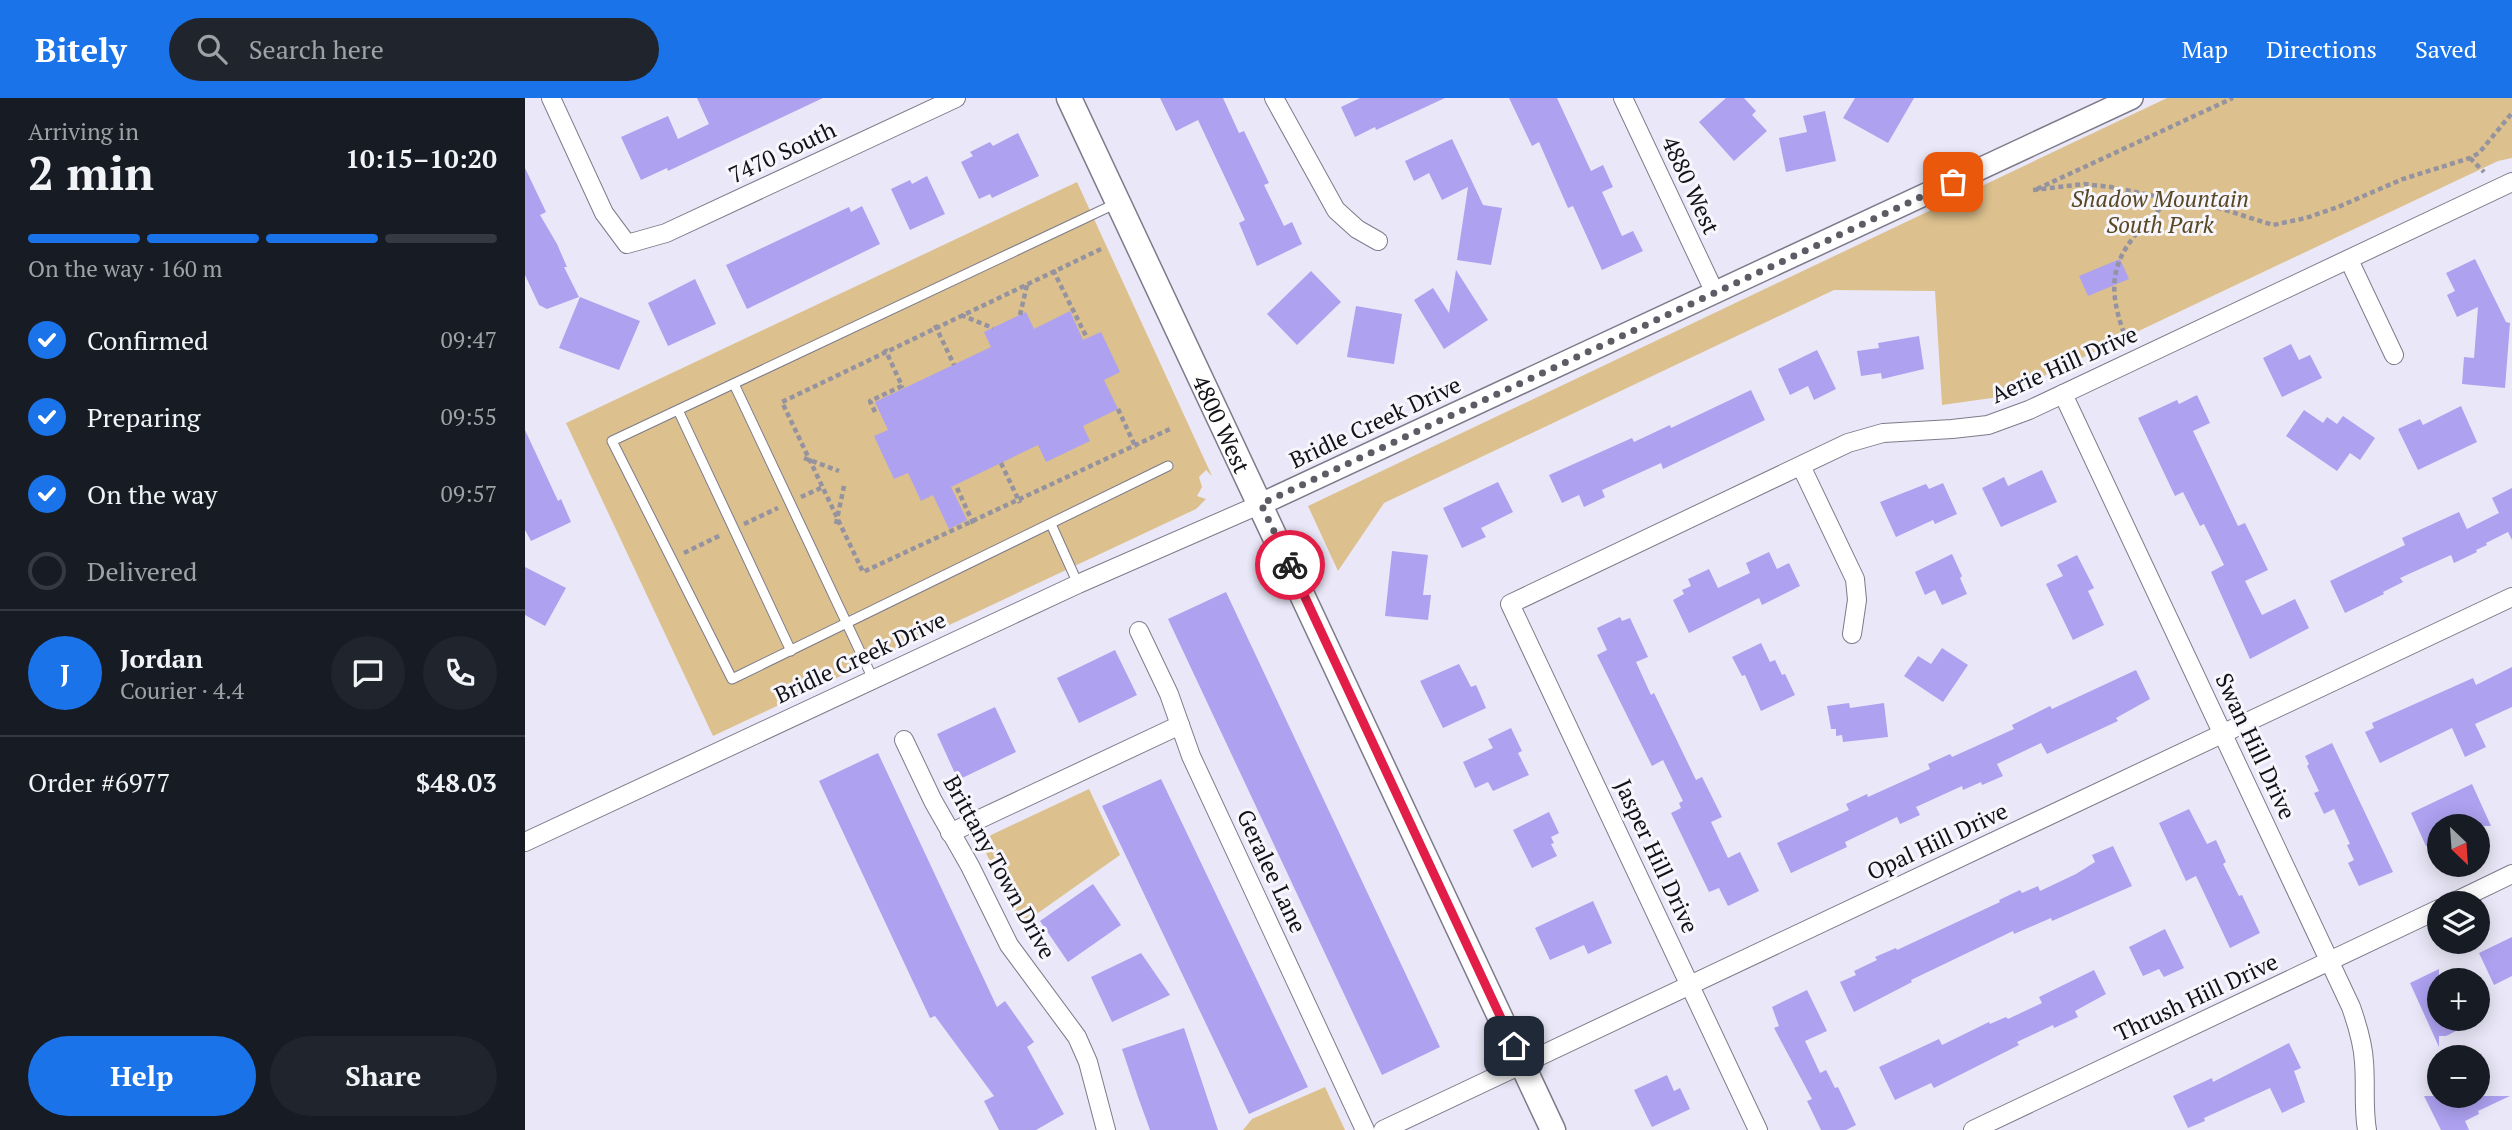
<!DOCTYPE html>
<html lang="en">
<head>
<meta charset="utf-8">
<style>
	:root { --surface:#171b24; --page:#20242c; --text:#f1f3f6; --muted:#9ea1a6; --line:#363941; --accent:#1a73e8 }
	body { margin:0; font-family:"PT Serif",serif; background:var(--page); color:var(--text); height:100vh; display:flex; flex-direction:column; font-size:26px; white-space:nowrap }
	* { box-sizing:border-box; margin:0 }
	p { font-size:23px; color:var(--muted) }
	.icon { flex:none; width:38px; height:38px; fill:none; stroke:currentColor; stroke-width:2; stroke-linecap:round; stroke-linejoin:round }
	.map { position:relative; flex:1; overflow:hidden }
	.sheet { display:flex; flex-direction:column; background:var(--surface); width:525px }
	.sheet>* { flex:none }
	.needle { width:46px; rotate:155deg }
	.fabs { position:absolute; left:1902px; top:716px; display:grid; gap:14px }
	.fabs a { display:grid; place-items:center; width:63px; height:63px; border-radius:50%; background:var(--surface); box-shadow:0 4px 18px #0003; font-size:35px }
	.pin { position:absolute; display:grid; place-items:center; width:60px; height:60px; color:#fff; margin:-30px; border-radius:14px; box-shadow:0 4px 10px #0006 }
	.courier { position:absolute; display:grid; place-items:center; width:70px; height:70px; margin:-35px; border:5px solid #e11d48; border-radius:50%; background:#fff; color:#222; box-shadow:0 2px 9px #0007 }
	.head em { font-style:normal; font-weight:700 }
	.head div { display:flex; flex-direction:column-reverse }
	.head { display:flex; align-items:center; justify-content:space-between; height:119px; padding:0 28px }
	h1 { font-size:46px; font-weight:700; line-height:52px }
	.bar { display:grid; grid-template-columns:repeat(4,1fr); gap:10px 7px; align-content:center; height:84px; padding:0 28px }
	.bar i { height:9px; border-radius:5px; background:var(--line) }
	.bar .selected { background:var(--accent) }
	.bar p { grid-column:span 4 }
	.line { display:flex; align-items:center; gap:18px; padding:0 28px; border-top:2px solid var(--line) }
	.line div { flex:1 }
	.round { display:grid; place-items:center; flex:none; width:74px; height:74px; border-radius:37px; background:var(--page) }
	ol { padding:0 28px; list-style:none }
	li { display:flex; align-items:center; gap:21px; height:77px }
	li p { margin-inline-start:auto }
	li .icon { padding:7px; border-radius:50%; background:var(--accent); color:#fff; stroke-width:4 }
	li:last-child { color:var(--muted) }
	li i { width:38px; height:38px; border:4px solid var(--line); border-radius:50% }
	.primary-button { display:flex; gap:14px; margin-top:auto; padding:14px 28px }
	.primary-button a { flex:1; height:80px; border-radius:42px; background:var(--accent); color:#fff; font-size:28px; font-weight:700; line-height:80px; text-align:center }
	.primary-button a+a { background:var(--page); color:var(--text) }
	header { display:flex; align-items:center; gap:42px; box-sizing:border-box; height:98px; padding:0 35px; background:var(--accent); color:#fff }
	header strong { font-size:33px }
	nav { display:flex; gap:38px; margin-inline-start:auto; font-size:24px }
	.search { width:490px; height:63px; background:var(--page); display:flex; align-items:center; gap:18px; box-sizing:border-box; padding:0 24px; border-radius:38px; color:var(--muted); font-size:26px }
	main { display:flex; flex:1; min-height:0 }
	.map>svg:first-child { display:block }
</style>
</head>
<body>
<header>
<strong>Bitely</strong>
<div class="search"><svg class="icon" aria-label="search" viewBox="0 0 24 24"><circle cx="10" cy="10" r="6"/><path d="M15 15l6 6"/></svg>Search here</div>
<nav><a>Map</a><a>Directions</a><a>Saved</a></nav>
</header>
<main>
<section class="sheet">
<div class="head"><div><h1>2 min</h1><p>Arriving in</p></div><em>10:15–10:20</em></div>
<div class="bar"><i class="selected"></i><i class="selected"></i><i class="selected"></i><i></i><p>On the way · 160 m</p></div>
<ol>
<li><svg class="icon" aria-label="check" viewBox="0 0 24 24"><path d="M5 12l5 5 9-10"/></svg>Confirmed<p>09:47</p></li>
<li><svg class="icon" aria-label="check" viewBox="0 0 24 24"><path d="M5 12l5 5 9-10"/></svg>Preparing<p>09:55</p></li>
<li><svg class="icon" aria-label="check" viewBox="0 0 24 24"><path d="M5 12l5 5 9-10"/></svg>On the way<p>09:57</p></li>
<li><i></i>Delivered</li>
</ol>
<div class="line" style="height:126px"><b class="round" style="background:var(--accent);color:#fff">J</b><div><b>Jordan</b><p>Courier · 4.4</p></div><a class="round"><svg class="icon" aria-label="chat" viewBox="0 0 24 24"><path d="M4 5h16v11H9l-5 4z"/></svg></a><a class="round"><svg class="icon" aria-label="phone" viewBox="0 0 24 24"><path d="M5 4h4l2 5-3 2q2 4 5 5l2-3 5 2v4C11 20 4 13 5 4z"/></svg></a></div>
<div class="line" style="height:91px"><div>Order #6977</div><b>$48.03</b></div>
<div class="primary-button"><a>Help</a><a>Share</a></div>
</section>
<div class="map">
<svg width="1987" height="1032" viewBox="0 0 1987 1032">
	<rect width="100%" height="100%" fill="#eae8f8"/>
	<!-- green -->
	<g fill="#dcc08e">
		<polygon points="1642,0 1987,0 1987,60 1973,63 1474,299 1417,307 1410,193 1309,192 859,405 813,473 783,408"/>
		<polygon points="552,84 687,378 681,372 674,379 677,389 672,398 681,401 671,411 188,638 41,325"/>
		<polygon points="564,691 595,757 496,827 461,755 461,743 466,737"/>
		<polygon points="800,989 820,1032 718,1032 727,1021"/>
	</g>
	<!-- building -->
	<g fill="#ada1f0">
		<polygon points="172,0 298,0 143,73 142,70 116,82 96,39 143,18 153,41 184,26"/>
		<polygon points="635,0 698,0 714,35 719,33 744,85 739,87 759,128 767,124 777,146 732,168 714,125 720,122 673,22 651,33"/>
		<polygon points="835,0 920,0 851,32 850,29 830,39 816,9"/>
		<polygon points="984,0 1032,0 1066,73 1078,67 1088,89 1077,94 1097,138 1108,133 1118,153 1077,172 1048,108 1043,110 1014,44 1007,48"/>
		<polygon points="1201,0 1219,0 1231,13 1227,17 1242,33 1209,63 1174,24"/>
		<polygon points="1330,0 1389,0 1363,45 1318,20"/>
		<polygon points="1300,13 1311,63 1261,74 1254,40 1282,34 1278,18"/>
		<polygon points="493,35 514,78 467,100 465,96 454,101 436,64 448,58 445,54 465,44 468,48"/>
		<polygon points="927,41 958,107 977,110 966,167 932,162 943,89 917,102 904,75 889,83 880,63"/>
		<polygon points="0,70 21,114 15,117 32,146 42,169 39,169 54,199 22,211 14,207 0,177"/>
		<polygon points="402,78 420,116 385,132 366,91 385,82 387,86"/>
		<polygon points="337,108 355,146 222,211 201,167 324,109 326,114"/>
		<polygon points="1595,161 1604,181 1563,198 1554,178"/>
		<polygon points="1950,161 1981,224 1985,225 1980,290 1937,286 1939,259 1949,260 1953,209 1932,219 1922,197 1930,193 1921,175"/>
		<polygon points="931,172 963,222 919,251 889,202 908,190 924,215"/>
		<polygon points="786,173 816,204 772,247 742,216"/>
		<polygon points="170,181 191,226 143,248 123,205"/>
		<polygon points="55,199 115,223 94,272 34,250"/>
		<polygon points="831,208 877,216 869,266 822,259"/>
		<polygon points="545,213 558,242 576,234 595,274 579,282 593,311 558,328 565,343 521,364 513,347 426,389 442,422 424,431 408,397 396,403 383,375 369,381 349,338 363,332 350,304 466,249 459,234 501,214 509,231"/>
		<polygon points="1394,238 1399,271 1357,281 1356,275 1336,278 1332,253 1354,250 1353,245"/>
		<polygon points="1766,246 1774,262 1785,257 1797,280 1757,299 1738,260"/>
		<polygon points="1292,252 1311,291 1289,302 1283,288 1265,297 1253,271"/>
		<polygon points="1226,292 1240,322 1138,371 1136,365 1077,392 1080,399 1059,409 1054,397 1037,405 1024,377 1107,340 1109,344 1145,327 1146,330"/>
		<polygon points="1672,297 1685,325 1668,333 1713,428 1720,425 1743,472 1720,483 1737,517 1770,501 1784,530 1725,561 1686,474 1699,467 1679,426 1675,428 1658,394 1650,398 1613,320 1652,302 1654,306"/>
		<polygon points="1936,308 1952,344 1893,372 1873,331 1895,321 1898,327"/>
		<polygon points="1779,312 1798,325 1802,319 1812,326 1818,318 1850,340 1835,362 1825,355 1812,373 1761,338"/>
		<polygon points="0,332 33,403 36,401 46,424 6,443 0,432"/>
		<polygon points="1517,372 1532,404 1476,429 1457,390 1479,379 1483,388"/>
		<polygon points="973,384 988,414 956,430 961,439 937,450 918,410"/>
		<polygon points="1418,385 1432,416 1410,426 1408,422 1371,439 1355,404 1401,386 1404,391"/>
		<polygon points="1987,390 1987,442 1983,434 1961,445 1962,447 1951,452 1952,454 1929,465 1926,457 1875,480 1878,484 1858,494 1859,496 1820,515 1805,483 1880,447 1877,440 1934,414 1942,431 1974,415 1967,400"/>
		<polygon points="867,453 903,457 898,497 906,497 903,522 860,518"/>
		<polygon points="1244,454 1252,471 1264,465 1275,488 1237,507 1234,500 1164,535 1148,502 1159,496 1157,492 1166,488 1163,481 1184,471 1193,490 1225,475 1221,465"/>
		<polygon points="1427,456 1437,478 1435,480 1442,496 1417,507 1410,492 1400,497 1390,474"/>
		<polygon points="1552,457 1569,490 1563,493 1579,527 1548,542 1521,486 1538,478 1532,467"/>
		<polygon points="0,469 41,490 20,528 0,517"/>
		<polygon points="701,494 915,949 857,977 643,521"/>
		<polygon points="1095,519 1097,523 1105,520 1123,559 1111,564 1126,597 1129,595 1171,682 1177,679 1197,719 1186,724 1203,760 1215,754 1234,793 1203,808 1194,790 1184,794 1146,715 1156,710 1154,705 1158,703 1138,662 1127,668 1072,557 1082,552 1072,530"/>
		<polygon points="1236,545 1245,564 1250,562 1257,577 1260,576 1270,597 1236,613 1220,577 1217,578 1207,559"/>
		<polygon points="1417,550 1443,567 1418,604 1379,578 1393,558 1406,566"/>
		<polygon points="590,552 612,597 554,625 532,580"/>
		<polygon points="934,566 946,589 951,587 961,610 918,630 895,583"/>
		<polygon points="1987,569 1987,609 1950,626 1961,649 1940,659 1927,630 1855,665 1840,634 1849,630 1847,625 1948,580 1951,587"/>
		<polygon points="1611,572 1625,601 1591,620 1593,623 1522,656 1516,645 1472,666 1478,678 1457,687 1456,684 1438,692 1437,688 1391,709 1395,717 1375,726 1372,719 1320,744 1322,749 1266,775 1252,745 1324,712 1321,706 1342,696 1343,699 1405,671 1403,666 1425,656 1427,659 1489,631 1487,627 1525,608 1527,611"/>
		<polygon points="1324,605 1325,610 1359,605 1363,639 1318,644 1317,637 1311,638 1311,631 1306,631 1302,608"/>
		<polygon points="470,609 491,654 433,682 412,636"/>
		<polygon points="986,630 997,653 993,655 1004,677 968,693 963,684 950,690 938,664 968,650 963,641"/>
		<polygon points="1807,645 1868,774 1834,788 1823,765 1829,762 1822,747 1825,746 1809,711 1799,716 1789,695 1794,693 1782,668 1784,666 1780,658"/>
		<polygon points="353,655 472,909 480,903 509,944 502,949 539,1016 511,1032 474,1032 459,1003 469,998 410,918 405,920 294,683"/>
		<polygon points="636,681 783,989 724,1016 577,708"/>
		<polygon points="1947,686 1966,728 1914,728 1914,742 1901,748 1886,715"/>
		<polygon points="1664,711 1682,746 1691,742 1701,764 1698,766 1714,798 1717,797 1735,835 1705,850 1671,778 1661,783 1634,725"/>
		<polygon points="1024,714 1034,735 1026,739 1029,745 1026,746 1032,758 1007,770 988,732"/>
		<polygon points="1588,748 1607,788 1527,823 1526,820 1489,836 1488,833 1386,882 1387,884 1329,914 1315,884 1331,877 1329,873 1352,862 1350,859 1371,850 1372,852 1475,804 1474,802 1495,792 1497,795 1513,788 1515,793 1551,776 1570,764 1567,757"/>
		<polygon points="568,786 596,827 543,864 515,823"/>
		<polygon points="1068,803 1087,845 1063,856 1059,847 1025,862 1010,830"/>
		<polygon points="1640,831 1659,870 1639,879 1634,871 1618,878 1604,849"/>
		<polygon points="1987,839 1987,878 1969,887 1954,855"/>
		<polygon points="616,855 645,897 587,924 566,879"/>
		<polygon points="1914,871 1914,920 1957,920 1921,938 1914,938 1914,949 1885,885"/>
		<polygon points="1569,872 1581,896 1550,913 1553,919 1529,930 1528,927 1492,944 1494,947 1409,990 1406,985 1370,1002 1354,969 1414,941 1417,947 1464,924 1465,926 1481,919 1483,921 1517,905 1514,899"/>
		<polygon points="1282,892 1302,933 1280,943 1295,975 1301,972 1310,990 1313,989 1331,1027 1321,1032 1296,1032 1282,1003 1287,1001 1249,930 1254,928 1247,909"/>
		<polygon points="659,930 693,1032 625,1032 613,999 597,951"/>
		<polygon points="1764,945 1776,970 1769,973 1780,1004 1757,1015 1745,990 1679,1020 1680,1023 1663,1030 1648,998 1687,980 1688,984"/>
		<polygon points="1142,977 1149,993 1155,990 1165,1011 1127,1029 1109,992"/>
		<polygon points="1899,998 1985,998 1953,1013 1954,1016 1940,1023 1944,1032 1916,1032"/>
	</g>
	<g fill="none" stroke-linecap="round" stroke-linejoin="round">
		<defs>
			<g id="service">
				<polyline points="592,105 87,343 207,581 643,368"/>
				<polyline points="209,286 348,581"/>
				<polyline points="153,312 266,553"/>
				<polyline points="526,426 553,486"/>
			</g>
			<g id="minor">
				<polyline points="26,0 79,115 102,146 141,135 431,0"/>
				<polyline points="749,0 811,112 832,131 853,143"/>
				<polyline points="1098,0 1190,195"/>
				<polyline points="1824,162 1869,257"/>
				<path d="M1538,296L1826,909C1832,926 1838,945 1839,964C1841,987 1838,1009 1842,1032"/>
				<polyline points="1276,368 1330,481 1332,502 1327,536"/>
				<polyline points="614,533 644,596 666,658 840,1032"/>
				<polyline points="379,642 408,703 445,768 484,847 552,939 563,964 581,1032"/>
				<polyline points="425,735 655,627"/>
				<polyline points="0,744 553,486 736,406"/>
				<polyline points="1927,805 1987,776"/>
				<polyline points="858,1032 1987,499"/>
				<polyline points="1233,1032 985,506 1323,345 1358,335 1427,331 1463,327 1504,312 1987,84"/>
				<polyline points="1448,1032 1914,811"/>
			</g>
			<polyline id="tertiary" points="736,406 1607,0"/>
			<g id="secondary">
				<path id="s1" d="M544,0L1028,1032"/>
			</g>
		</defs>
		<!-- service casing -->
		<use href="#service" stroke="#7d7b8a" stroke-width="11"/>
		<!-- minor casing -->
		<use href="#minor" stroke="#7d7b8a" stroke-width="20"/>
		<!-- tertiary casing -->
		<use href="#tertiary" stroke="#7d7b8a" stroke-width="24"/>
		<!-- secondary casing -->
		<use href="#secondary" stroke="#7d7b8a" stroke-width="27"/>
		<!-- path -->
		<g stroke="#95939f" stroke-width="4.5" stroke-dasharray="5 3.5" stroke-linecap="butt">
			<polyline points="1945,60 1959,74"/>
			<polyline points="1512,91 1708,0"/>
			<polyline points="1508,92 1559,86 1586,89 1645,101 1662,100 1748,127 1781,120 1813,109 1878,81 1945,60 1954,55 1987,15"/>
			<polyline points="576,151 257,304 338,474 645,331"/>
			<polyline points="528,172 562,240"/>
			<polyline points="436,217 468,230"/>
			<polyline points="495,217 502,187"/>
			<polyline points="410,227 429,267"/>
			<path d="M1602,243C1574,173 1594,150 1645,101"/>
			<polyline points="593,311 611,350"/>
			<polyline points="350,314 345,303 377,288 360,251"/>
			<polyline points="279,360 314,373"/>
			<polyline points="476,365 495,405"/>
			<polyline points="432,390 449,427"/>
			<polyline points="276,399 298,389"/>
			<polyline points="219,426 253,410"/>
			<polyline points="311,426 319,388"/>
			<polyline points="159,455 196,437"/>
		</g>
		<!-- service -->
		<use href="#service" stroke="#fff" stroke-width="9"/>
		<!-- minor -->
		<use href="#minor" stroke="#fff" stroke-width="18"/>
		<!-- tertiary -->
		<use href="#tertiary" stroke="#fff" stroke-width="21"/>
		<!-- secondary -->
		<use href="#secondary" stroke="#fff" stroke-width="24"/>
	</g>
	<g fill="none" stroke-linecap="round" stroke-linejoin="round">
		<!-- done -->
		<polyline stroke="#5d5c65" stroke-width="7" stroke-dasharray="0 12.6" points="765,467 736,406 1428,84"/>
		<!-- route -->
		<polyline stroke="#e11d48" stroke-width="9" points="765,467 989,948"/>
	</g>
	<g text-anchor="middle" dominant-baseline="central" stroke-width="6" stroke-linejoin="round" paint-order="stroke">
		<!-- street labels -->
		<g font-size="23" fill="#111116" stroke="#f7f6fd">
			<text transform="translate(257 54) rotate(-25)">7470 South</text>
			<text transform="translate(1166 87) rotate(65)">4880 West</text>
			<text transform="translate(1539 266) rotate(-24)">Aerie Hill Drive</text>
			<text transform="translate(850 324) rotate(-25)">Bridle Creek Drive</text>
			<text stroke="none"><textPath href="#s1" startOffset="360">4800 West</textPath></text>
			<text transform="translate(335 559) rotate(-25)">Bridle Creek Drive</text>
			<text transform="translate(1731 648) rotate(65)">Swan Hill Drive</text>
			<text transform="translate(1412 743) rotate(-25)">Opal Hill Drive</text>
			<text transform="translate(1132 758) rotate(65)">Jasper Hill Drive</text>
			<text transform="translate(475 769) rotate(61)">Brittany Town Drive</text>
			<text transform="translate(747 773) rotate(65)">Geralee Lane</text>
			<text transform="translate(1671 899) rotate(-25)">Thrush Hill Drive</text>
		</g>
		<!-- park labels -->
		<g font-size="23" font-style="italic" fill="#594623" stroke="#f7f6fd">
			<text x="1635" y="100">Shadow Mountain<tspan x="1635" dy="26">South Park</tspan></text>
		</g>
	</g>
</svg>
<div class="fabs">
<a><svg class="needle" viewBox="-14 -14 28 28"><path d="M0-13l5 13h-10z" fill="#e53935"/><path d="M0 13l5-13h-10z" fill="#9ea1a6"/></svg></a>
<a><svg class="icon" aria-label="layers" viewBox="0 0 24 24"><path d="M12 4l9 5-9 5-9-5zM3 14l9 5 9-5"/></svg></a>
<a>+</a>
<a>−</a>
</div>
<div class="pin" style="left:1428px;top:84px;background:#ea580c"><svg class="icon" aria-label="bag" viewBox="0 0 24 24"><path d="M5 8h14l-1 12H6zM9 8a3 3 0 0 1 6 0"/></svg></div>
<div class="pin" style="left:989px;top:948px;background:#1f2937"><svg class="icon" aria-label="home" viewBox="0 0 24 24"><path d="M3 11l9-7 9 7M6 9v11h12V9"/></svg></div>
<div class="courier" style="left:765px;top:467px"><svg class="icon" aria-label="bike" viewBox="0 0 24 24"><circle cx="6" cy="16" r="4"/><circle cx="18" cy="16" r="4"/><path d="M6 16l4-8h5l3 8M10 8l3 8H6M13 5h3"/></svg></div>
</div>
</main>
</body>
</html>
